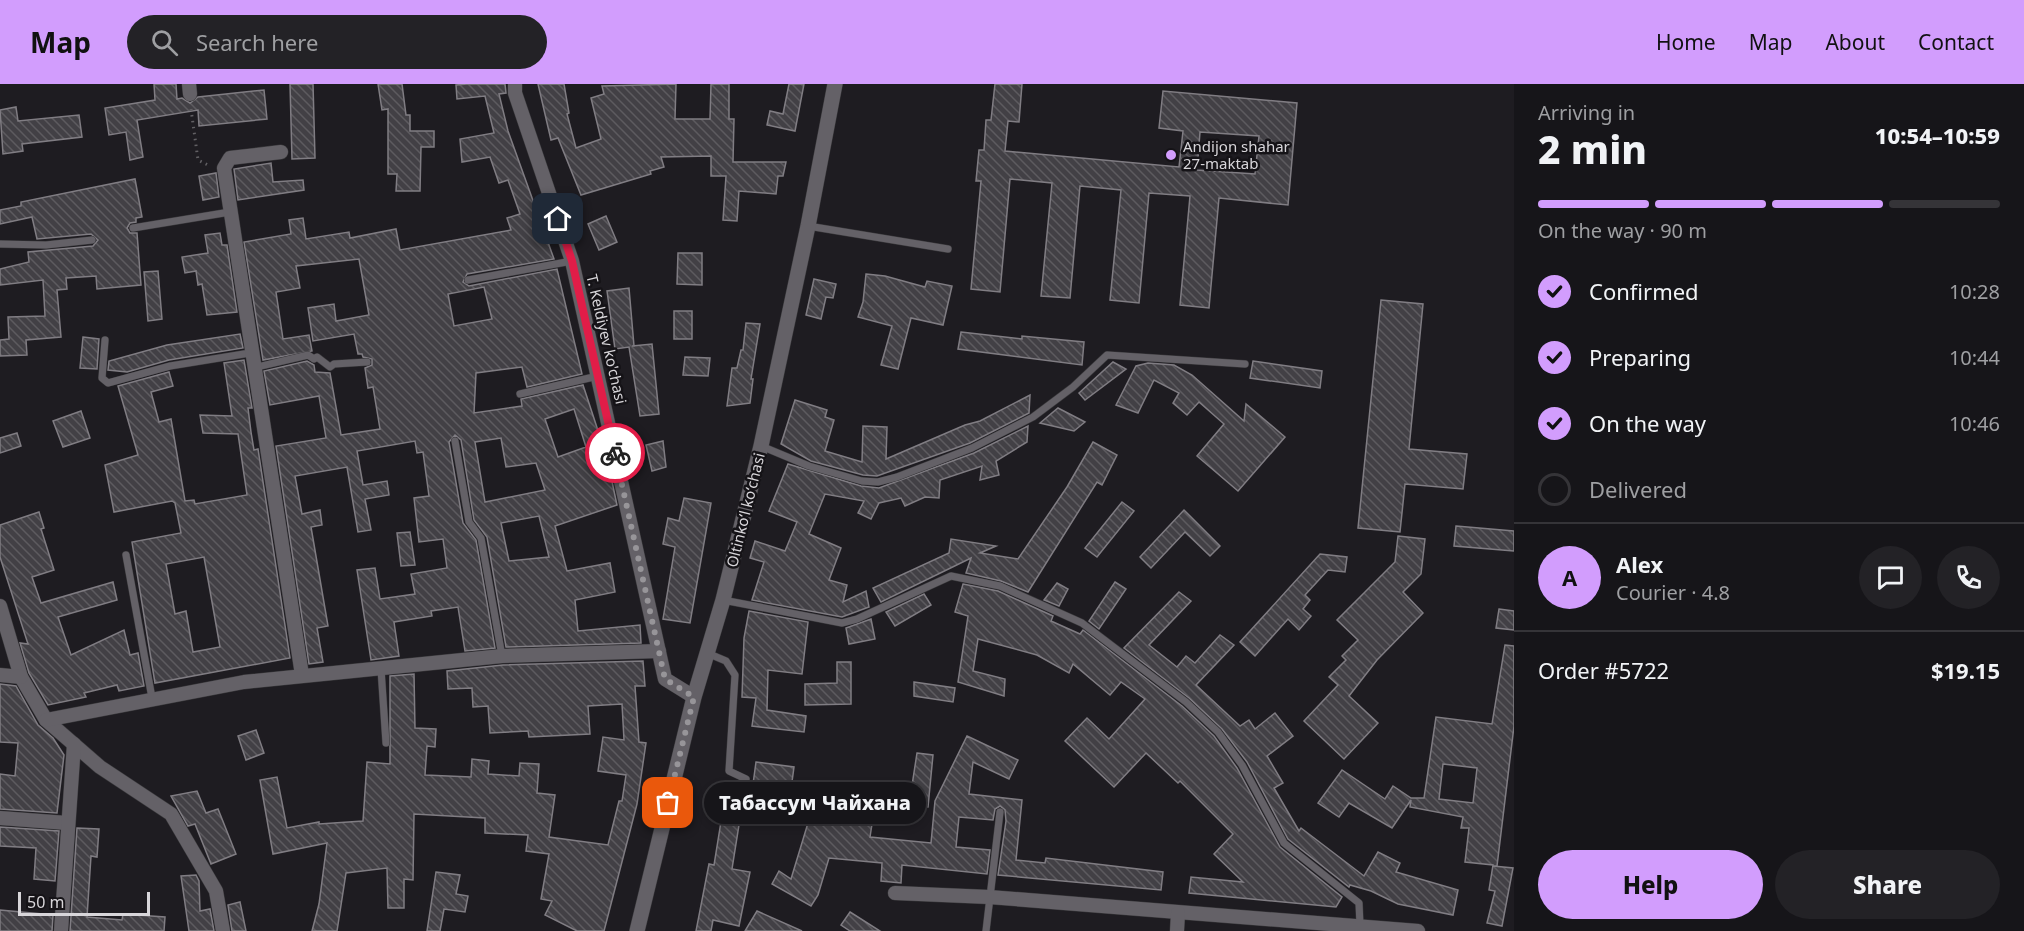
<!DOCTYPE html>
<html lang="en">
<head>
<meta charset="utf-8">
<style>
	:root { --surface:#161519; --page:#232226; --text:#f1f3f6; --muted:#9e9fa2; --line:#353438; --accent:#d29dfd }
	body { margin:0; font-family:"Noto Sans",sans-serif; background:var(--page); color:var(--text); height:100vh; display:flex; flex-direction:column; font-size:22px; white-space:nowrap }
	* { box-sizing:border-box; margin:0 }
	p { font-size:20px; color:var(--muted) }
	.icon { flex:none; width:33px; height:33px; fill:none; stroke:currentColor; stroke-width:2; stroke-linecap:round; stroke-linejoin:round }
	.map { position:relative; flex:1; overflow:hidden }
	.drawer { display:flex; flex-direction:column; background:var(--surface); width:510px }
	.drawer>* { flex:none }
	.scale { position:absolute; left:18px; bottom:15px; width:132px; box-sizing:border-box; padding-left:6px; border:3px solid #d8d6da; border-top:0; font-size:16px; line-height:21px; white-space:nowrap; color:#d8d6da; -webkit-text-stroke:4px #151317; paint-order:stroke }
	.pin { position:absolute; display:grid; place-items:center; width:51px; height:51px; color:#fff; margin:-26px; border-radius:12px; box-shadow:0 3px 9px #0006 }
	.courier { position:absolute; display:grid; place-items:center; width:60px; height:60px; margin:-30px; border:4px solid #e11d48; border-radius:50%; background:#fff; color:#222; box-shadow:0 2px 8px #0007 }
	.bubble { position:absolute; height:42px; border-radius:21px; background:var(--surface); box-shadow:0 3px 9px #0003,0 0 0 2px var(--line); font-size:20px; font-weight:800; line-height:42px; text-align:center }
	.summary em { font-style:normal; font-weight:800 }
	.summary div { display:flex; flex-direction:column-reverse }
	.summary { display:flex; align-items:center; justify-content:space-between; height:102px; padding:0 24px }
	h1 { font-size:39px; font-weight:800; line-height:45px }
	.bar { display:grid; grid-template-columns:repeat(4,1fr); gap:9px 6px; align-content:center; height:72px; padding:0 24px }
	.bar i { height:8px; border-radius:4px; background:var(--line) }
	.bar .selected { background:var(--accent) }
	.bar p { grid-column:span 4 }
	.line { display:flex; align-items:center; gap:15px; padding:0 24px; border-top:2px solid var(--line) }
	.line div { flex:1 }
	.round { display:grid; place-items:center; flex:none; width:63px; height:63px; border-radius:32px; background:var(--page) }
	ol { padding:0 24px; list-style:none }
	li { display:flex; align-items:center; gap:18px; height:66px }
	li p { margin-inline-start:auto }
	li .icon { padding:6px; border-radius:50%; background:var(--accent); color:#111; stroke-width:4 }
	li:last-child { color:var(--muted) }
	li i { width:33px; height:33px; border:3px solid var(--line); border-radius:50% }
	.primary-button { display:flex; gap:12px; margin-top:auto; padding:12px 24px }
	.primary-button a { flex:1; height:69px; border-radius:36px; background:var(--accent); color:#111; font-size:24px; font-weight:800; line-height:69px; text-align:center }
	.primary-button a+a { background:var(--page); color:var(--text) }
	header { display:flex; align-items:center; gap:36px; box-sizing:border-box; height:84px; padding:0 30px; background:var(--accent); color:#111 }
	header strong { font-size:28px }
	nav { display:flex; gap:33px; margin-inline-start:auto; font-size:21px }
	.search { width:420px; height:54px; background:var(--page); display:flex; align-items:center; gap:15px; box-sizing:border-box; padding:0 21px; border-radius:33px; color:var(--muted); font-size:22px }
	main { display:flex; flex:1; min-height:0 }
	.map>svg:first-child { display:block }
</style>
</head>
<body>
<header>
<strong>Map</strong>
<div class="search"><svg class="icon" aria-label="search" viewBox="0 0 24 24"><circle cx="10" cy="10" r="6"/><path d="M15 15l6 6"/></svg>Search here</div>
<nav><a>Home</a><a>Map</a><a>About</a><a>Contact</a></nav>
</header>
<main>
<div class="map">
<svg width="1514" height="847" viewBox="0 0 1514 847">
	<defs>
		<pattern id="building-back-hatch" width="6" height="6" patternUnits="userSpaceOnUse" patternTransform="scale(1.5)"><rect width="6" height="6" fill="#424045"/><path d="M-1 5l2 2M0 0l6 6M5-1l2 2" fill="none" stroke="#5d5b5f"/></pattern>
	</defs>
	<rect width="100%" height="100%" fill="#1e1c21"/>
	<!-- building -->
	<g fill="url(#building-back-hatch)" stroke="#807d83" stroke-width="1.5" fill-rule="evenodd">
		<polygon points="154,0 176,0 177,15 182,14 190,19 198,13 264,6 267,35 199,42 198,26 137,36 143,73 130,76 126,48 109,51 105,24 155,16"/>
		<polygon points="290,0 313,0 315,74 292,75"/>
		<polygon points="378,0 402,0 406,31 410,31 410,47 434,47 434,63 421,63 420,107 396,107 397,90 388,90 388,25 382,26"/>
		<path d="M467,0H505L506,9L499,10L508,47L554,175L467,190L463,198L469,202L557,185L582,290L527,303L522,283L476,289L474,329L522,322L521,315L583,301L607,374L617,421L555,442L567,487L610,479L615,508L575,516L578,547L640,541L641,559L506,563L487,453L474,436L461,356L455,351L449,358L463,439L476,456L495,564L465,567L458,523L431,527L432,532L394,538L399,572L371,576L357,486L375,484L380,515L415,510L411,490L447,484L443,455L419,458L414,414L429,412L423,368L417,369L415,357L357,367L363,401L387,397L389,411L365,415L371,446L358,448L347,383L295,392L302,430L320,426L322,441L311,443L328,542L317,544L323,578L309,580L276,362L326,354L319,312L270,321L264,287L307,277L314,281L315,288L330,289L341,351L380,345L373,303L368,304L365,284L372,281V275L363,273L362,270H358L354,250L313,257L308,224L334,220L336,237L369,231L359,175L296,182L300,204L276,208L283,255L309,251L312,267L263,276L244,158L291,150L289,136L303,134L306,155L349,148L350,154L396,145L400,166L511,146L507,134L520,130L508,96L499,99L490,73L462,78L460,55L494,49L485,12L457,15L456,1ZM484,203L492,235L454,242L448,210ZM574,325L586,363L558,373L545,335ZM501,354L506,383L536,379L545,406L485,418L475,358ZM539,432L549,473L509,477L501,439Z"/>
		<polygon points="538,0 564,0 569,29 567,30 576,64 601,55 591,14 604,10 602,2 676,0 675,35 710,35 711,0 729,0 729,35 734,35 733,78 786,78 783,92 778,92 776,110 739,107 737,137 723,136 726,92 711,92 711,72 661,73 664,83 650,87 651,90 581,111 558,54 551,56"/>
		<polygon points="789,0 804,0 795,47 767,41 770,27 783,30"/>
		<path d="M995,0H1022L1019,38L1008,37L1005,67L1179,83L1183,47L1159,44L1163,7L1297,19L1288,121L1219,114L1209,224L1180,221L1190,112L1149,109L1139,219L1110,216L1121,106L1080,102L1070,214L1041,212L1052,99L1010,95L1000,208L971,205L981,97H976L979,66H984L986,36H991ZM1200,48L1259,52L1255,90L1197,86Z"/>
		<polygon points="16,23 18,37 79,31 82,53 22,60 23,67 3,70 0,26"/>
		<polygon points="271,79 273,98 303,96 304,106 238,116 234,85"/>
		<polygon points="216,89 219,113 203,116 199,92"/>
		<polygon points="135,95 142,133 136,134 136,138 130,139 127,144 130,149 137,149 141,201 97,205 96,192 66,194 67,205 57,206 61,253 26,256 27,271 0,272 0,256 9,255 8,233 45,232 43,196 0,201 0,185 29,178 28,168 93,162 98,156 91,150 37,155 32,133 0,140 0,126 21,122 21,118"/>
		<polygon points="606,132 617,158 599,166 588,140"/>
		<polygon points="220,149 222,161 227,161 237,228 207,231 202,200 198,201 196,187 185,189 182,173 208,169 205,151"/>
		<polygon points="678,169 702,169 702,201 677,200"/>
		<polygon points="158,187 162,235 148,237 144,188"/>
		<polygon points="866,190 885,192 925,203 927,197 952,202 943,241 911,234 898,285 881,281 892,242 858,233 863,218"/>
		<polygon points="814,195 836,200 833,214 826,213 821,235 806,231"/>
		<polygon points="629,204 634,262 632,262 652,260 659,330 640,332 629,263 615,265 607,207"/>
		<polygon points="1381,216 1423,220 1409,365 1467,370 1463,405 1405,400 1400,448 1358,444"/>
		<rect x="674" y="227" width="18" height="28"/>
		<polygon points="746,239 760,240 751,295 753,295 750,319 727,322 732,284 737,284 741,266 743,266"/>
		<polygon points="961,248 1022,255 1022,252 1084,258 1082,281 958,265"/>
		<polygon points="240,250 243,264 169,276 127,288 108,286 109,277 167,261"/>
		<polygon points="83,253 99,255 97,285 80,284"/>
		<polygon points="685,273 710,274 708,292 683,291"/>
		<path d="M244,276L252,324H248L251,348L254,366L258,365L290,574L155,599L132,458L181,449L175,419L172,417L114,428L105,381L138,371L118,302L169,288L173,302L151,308L159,338L171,335L185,417L194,416L195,420L247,411L238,350L203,349L200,331L232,332L224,279ZM204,473L220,563L193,568L186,527L175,530L166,480Z"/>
		<polygon points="1253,277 1322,287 1320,304 1250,294"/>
		<polygon points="1113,278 1126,285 1085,316 1079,309"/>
		<polygon points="1148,279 1174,281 1192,291 1244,337 1246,320 1285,353 1238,407 1197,372 1224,340 1199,318 1187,331 1173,319 1179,309 1154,296 1138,329 1116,321 1136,282"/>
		<polygon points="1030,311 1029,329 970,359 877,392 863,391 811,377 781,360 795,316 827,326 825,333 834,336 825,367 862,378 863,342 887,343 886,375 965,341 980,337"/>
		<polygon points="1058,324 1085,338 1074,347 1040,339"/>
		<polygon points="81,327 90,354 63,363 53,337"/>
		<polygon points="1028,342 1027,358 996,377 999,391 980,396 982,382 940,396 939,414 925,413 905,422 901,414 879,419 871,435 858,429 864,417 825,410 809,450 841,464 829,496 847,501 843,518 866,507 869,523 842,533 752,516 764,478 750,474 755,457 785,467 797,438 769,427 788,380 861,402 879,404 974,369"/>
		<polygon points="17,349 21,362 0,369 0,354"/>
		<polygon points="663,357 666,383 652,387 646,361"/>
		<polygon points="1093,358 1117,371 1102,401 1097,398 1028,508 1001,497 966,489 971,474 881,518 873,504 949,469 951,455 996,462 980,469 1018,475 1067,403"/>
		<polygon points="684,414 711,419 690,539 663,535 675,463 663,460 668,434 679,437"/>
		<polygon points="1122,418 1134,427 1097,473 1085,464"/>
		<polygon points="1184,426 1220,462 1210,472 1185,448 1151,484 1140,473"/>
		<polygon points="39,428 44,444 41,445 54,486 32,493 41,519 113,498 117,516 58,533 71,571 124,546 130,571 138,569 144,602 119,607 117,601 84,609 86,613 48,621 29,589 20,559 28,560 0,473 0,441"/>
		<polygon points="1456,442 1514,447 1514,467 1454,462"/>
		<polygon points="410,448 415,481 401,482 397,449"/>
		<polygon points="1398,452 1425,455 1421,490 1403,508 1423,529 1377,576 1349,612 1378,639 1344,675 1304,637 1338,601 1329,593 1346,576 1342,572 1358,556 1337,536 1395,478"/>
		<polygon points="1320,470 1347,473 1345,488 1328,486 1305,511 1310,516 1303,525 1311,532 1299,546 1288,535 1255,572 1240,558"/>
		<polygon points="1115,498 1126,505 1099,545 1089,537"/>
		<polygon points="1057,499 1068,505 1059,522 1044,516"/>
		<polygon points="963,500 998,507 1053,532 1051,537 1080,550 1083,546 1182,622 1214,652 1237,684 1280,763 1342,813 1336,823 1189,809 1191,793 1243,798 1214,770 1233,750 1180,697 1178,699 1146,669 1114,703 1065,657 1087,634 1109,655 1145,615 1121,598 1110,611 1073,580 1069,589 1037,571 978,555 973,587 1005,595 1004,612 958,598 968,532 955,528"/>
		<polygon points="1179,508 1191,517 1149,561 1177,583 1186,572 1195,579 1220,551 1234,561 1196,601 1240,642 1249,636 1255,645 1275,629 1293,652 1267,672 1283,699 1274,704 1299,747 1301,744 1364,792 1378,768 1400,779 1396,788 1458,806 1453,831 1398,820 1371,807 1350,801 1349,803 1288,755 1247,678 1222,645 1189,614 1124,564"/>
		<polygon points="924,510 931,521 895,542 886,528"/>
		<polygon points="1499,525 1514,527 1514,546 1496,544"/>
		<polygon points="749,527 808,538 802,590 768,586 767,626 806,632 804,648 752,642 756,614 742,613 744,554"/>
		<polygon points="871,535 875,555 849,560 846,544"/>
		<path d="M1505,561L1514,562V642L1497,782H1493L1513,784L1502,842L1487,839L1495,807L1489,806L1493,781L1465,778L1469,744H1461L1463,733L1410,723L1411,716L1392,744L1349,719L1339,733L1318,719L1342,686L1385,715L1393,702L1411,714H1424L1436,633L1492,640ZM1443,680L1477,684L1473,719L1439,715Z"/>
		<polygon points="643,577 645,602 635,602 639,658 646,659 637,720 604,847 577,847 545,831 552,817 541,815 549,770 526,767 528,751 485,749 485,734 414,730 413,796 404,795 404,824 388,824 387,784 346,789 337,847 312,847 319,820 327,759 273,770 260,696 277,693 287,744 319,738 319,740 363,737 367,678 390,680 390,592 414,590 415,644 436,645 435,663 427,662 425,691 471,693 472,675 489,677 488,690 519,692 520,679 539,680 537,709 555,711 549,753 608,761 619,717 622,717 626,691 598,687 603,653 624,656 622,620 588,622 590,650 529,653 528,647 490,649 488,622 473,623 472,604 448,605 447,587 503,581"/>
		<polygon points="837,578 851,578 851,620 805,621 805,600 837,599"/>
		<polygon points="914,598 955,604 953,618 914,612"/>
		<polygon points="0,600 16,602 38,641 53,654 64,671 57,729 0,725 0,690 15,692 18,659 0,658"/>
		<polygon points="256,646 264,669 246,676 238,652"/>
		<polygon points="967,652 1018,676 1009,695 973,678 969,710 1022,716 1016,776 1045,779 1046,774 1163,788 1161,806 998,791 1006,737 1005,726 1000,722 995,725 993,736 959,733 956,763 990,766 987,790 902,781 901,799 881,797 882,779 829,774 818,811 811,822 772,800 779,787 791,795 811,729 872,740 870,753 931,759 935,717"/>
		<polygon points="917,669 933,671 928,723 909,721"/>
		<polygon points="756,678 794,683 789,720 751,715"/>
		<polygon points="197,707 206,729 218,725 236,770 211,780 195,740 188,742 171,712"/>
		<polygon points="724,719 742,722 732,785 750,788 739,842 713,836 711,847 696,847 709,780 714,781"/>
		<polygon points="0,743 59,747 55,797 34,795 36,764 0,762"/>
		<polygon points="77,744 99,745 97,773 91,772 87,833 122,836 123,830 165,833 164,847 70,847"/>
		<polygon points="436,788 460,791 456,810 468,812 465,828 444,825 440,847 427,847"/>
		<polygon points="196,791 199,797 200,827 210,825 214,847 189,847 181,792"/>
		<polygon points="240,818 246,847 232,847 228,821"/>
		<polygon points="0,826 53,831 52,847 0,847"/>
		<polygon points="757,827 802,847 745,847"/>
		<polygon points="850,828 880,847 850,847 841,841"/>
	</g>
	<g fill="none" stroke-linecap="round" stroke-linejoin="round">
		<defs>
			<g id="service">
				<polyline points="808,142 948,165"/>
				<polyline points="133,144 230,128"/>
				<polyline points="0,160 46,161 92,156"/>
				<polyline points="468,196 572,177"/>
				<polyline points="105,256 102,294 108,299 170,282 250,269"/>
				<polyline points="253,284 308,271 314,275 317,273 330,283 334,280 367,278"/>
				<polyline points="520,310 598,292"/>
				<polyline points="455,357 469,438 481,454 502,572"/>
				<polyline points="761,362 809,382 862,397 878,398 897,393 972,364 1033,333 1073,303 1107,271 1245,280"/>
				<polyline points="126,471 152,614"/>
				<polyline points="723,516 842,539 857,535 951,492 1000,502 1082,539 1186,618 1218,648 1242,681 1284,759 1359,819 1360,841"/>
				<polyline points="707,569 726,577 735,591 729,687 746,695"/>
				<polyline points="381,585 386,659"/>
				<polyline points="986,847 1000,728"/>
			</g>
			<g id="minor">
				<polyline points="189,0 190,10"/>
				<polyline points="515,0 515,9 572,177 665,595 694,613"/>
				<polyline points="281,68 230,74 224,84 302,591"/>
				<polyline points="0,522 21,593 46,636 100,683 171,730 216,807 223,847"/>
				<polyline points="0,591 21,593"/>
				<polyline points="46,636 244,598 502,572 659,567"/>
				<polyline points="0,734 67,739"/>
				<polyline points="895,809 989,813 1418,847"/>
				<polyline points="61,847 74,660"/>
				<polyline points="1177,847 1178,829"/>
			</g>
			<polyline id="secondary" points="637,847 694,613 723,516 761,362 808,142 835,0"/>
		</defs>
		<!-- service casing -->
		<use href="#service" stroke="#3a393c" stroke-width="8"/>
		<!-- minor casing -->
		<use href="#minor" stroke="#3a393c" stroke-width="15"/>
		<!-- secondary casing -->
		<use href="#secondary" stroke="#3a393c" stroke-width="16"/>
		<!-- path -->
		<polyline stroke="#626064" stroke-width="3" stroke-dasharray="1.5 4.5" stroke-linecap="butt" points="191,25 198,76 210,82"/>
		<!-- service -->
		<use href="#service" stroke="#646167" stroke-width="7"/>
		<!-- minor -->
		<use href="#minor" stroke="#646167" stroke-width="14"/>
		<!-- secondary -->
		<use href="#secondary" stroke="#646167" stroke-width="15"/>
	</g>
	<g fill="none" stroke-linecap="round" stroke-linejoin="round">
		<!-- done -->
		<polyline stroke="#979599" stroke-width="6" stroke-dasharray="0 10.8" points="615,369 665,595 694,613 668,719"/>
		<!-- route -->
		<polyline stroke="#e11d48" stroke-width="8" points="558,135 572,177 615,369"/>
	</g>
	<!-- markers -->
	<circle fill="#d29dfd" stroke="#151317" stroke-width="2" cx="1171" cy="71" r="6"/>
	<g text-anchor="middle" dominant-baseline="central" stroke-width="5" stroke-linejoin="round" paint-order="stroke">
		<!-- poi labels -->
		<g font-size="15" fill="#d8d6da" stroke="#151317" text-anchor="start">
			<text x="1183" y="62">Andijon shahar<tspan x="1183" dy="17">27-maktab</tspan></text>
		</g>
		<!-- street labels -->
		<g font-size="15" fill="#d8d6da" stroke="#151317">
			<text transform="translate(607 255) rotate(77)">T. Keldiyev ko'chasi</text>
			<text transform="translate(745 426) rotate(-76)">Oltinkoʻl koʻchasi</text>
		</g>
	</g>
</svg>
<div class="scale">50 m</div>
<div class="pin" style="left:668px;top:719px;background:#ea580c"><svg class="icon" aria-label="bag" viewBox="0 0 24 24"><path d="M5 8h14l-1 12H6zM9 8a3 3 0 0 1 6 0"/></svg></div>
<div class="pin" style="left:558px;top:135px;background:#1f2937"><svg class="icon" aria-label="home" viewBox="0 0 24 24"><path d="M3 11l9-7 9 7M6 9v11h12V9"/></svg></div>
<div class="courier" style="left:615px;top:369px"><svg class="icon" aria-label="bike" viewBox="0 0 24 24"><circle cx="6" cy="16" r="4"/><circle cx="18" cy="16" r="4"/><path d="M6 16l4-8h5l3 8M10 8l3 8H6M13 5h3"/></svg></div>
<div class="bubble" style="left:704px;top:698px;width:222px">Табассум Чайхана</div>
</div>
<section class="drawer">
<div class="summary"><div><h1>2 min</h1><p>Arriving in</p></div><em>10:54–10:59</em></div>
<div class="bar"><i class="selected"></i><i class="selected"></i><i class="selected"></i><i></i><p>On the way · 90 m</p></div>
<ol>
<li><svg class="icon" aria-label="check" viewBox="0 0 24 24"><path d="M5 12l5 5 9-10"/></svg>Confirmed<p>10:28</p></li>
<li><svg class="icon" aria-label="check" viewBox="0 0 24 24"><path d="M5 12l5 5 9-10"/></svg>Preparing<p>10:44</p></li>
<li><svg class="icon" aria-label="check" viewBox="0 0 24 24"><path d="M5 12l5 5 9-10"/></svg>On the way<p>10:46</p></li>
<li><i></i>Delivered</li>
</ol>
<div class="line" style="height:108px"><b class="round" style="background:var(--accent);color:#111">A</b><div><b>Alex</b><p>Courier · 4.8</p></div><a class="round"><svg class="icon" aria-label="chat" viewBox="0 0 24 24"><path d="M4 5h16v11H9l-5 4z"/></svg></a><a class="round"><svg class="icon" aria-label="phone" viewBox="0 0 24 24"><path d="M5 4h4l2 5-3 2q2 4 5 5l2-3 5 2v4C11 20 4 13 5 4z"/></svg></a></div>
<div class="line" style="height:78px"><div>Order #5722</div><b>$19.15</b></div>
<div class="primary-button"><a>Help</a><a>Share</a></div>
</section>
</main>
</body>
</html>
